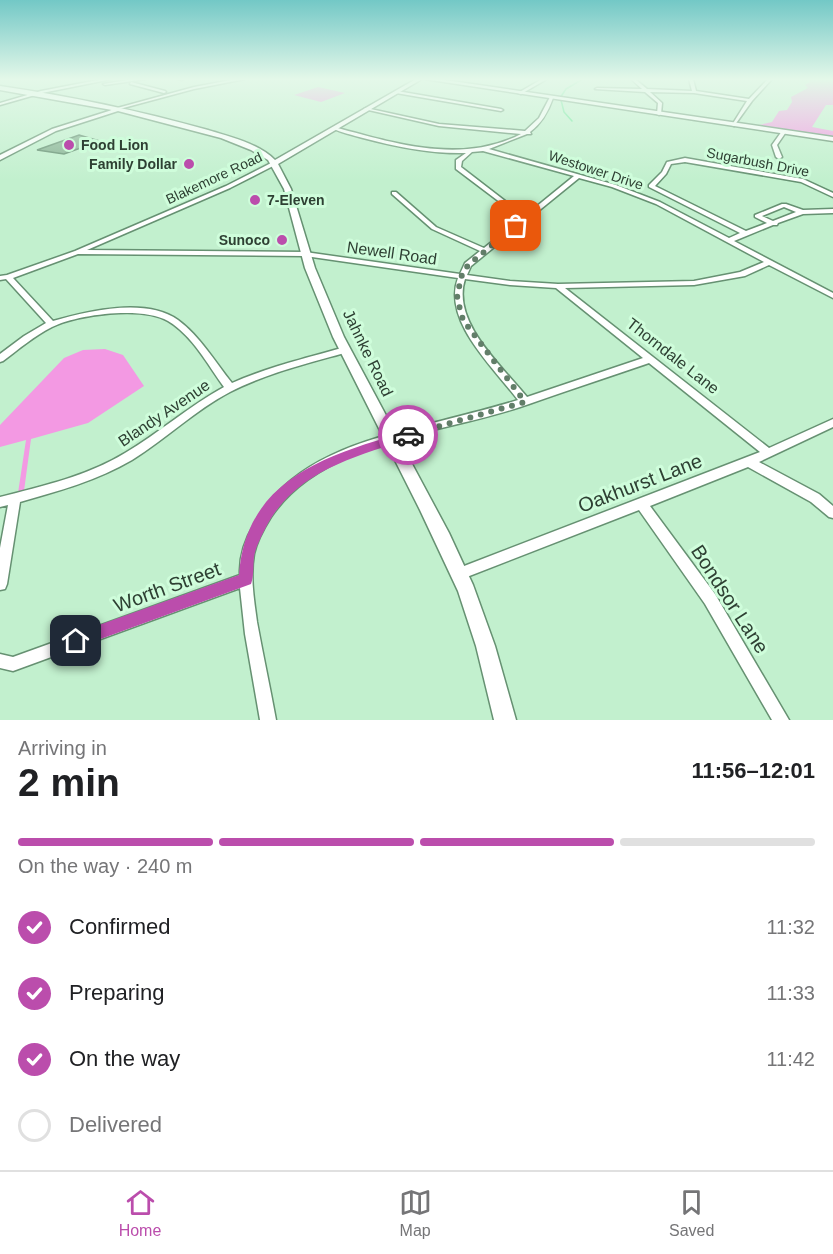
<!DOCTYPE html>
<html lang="en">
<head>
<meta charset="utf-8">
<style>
	:root { --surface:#fff; --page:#f2f2f2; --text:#202124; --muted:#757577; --line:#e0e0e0; --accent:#bb4dac }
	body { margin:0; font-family:Helvetica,sans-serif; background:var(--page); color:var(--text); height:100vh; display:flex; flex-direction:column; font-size:22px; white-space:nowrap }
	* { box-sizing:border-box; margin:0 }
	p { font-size:20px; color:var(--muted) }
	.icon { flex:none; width:33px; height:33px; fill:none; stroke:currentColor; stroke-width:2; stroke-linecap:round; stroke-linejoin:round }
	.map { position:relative; height:720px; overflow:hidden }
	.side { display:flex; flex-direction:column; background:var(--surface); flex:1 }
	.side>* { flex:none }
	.pin { position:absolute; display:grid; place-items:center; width:51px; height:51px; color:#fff; margin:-26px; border-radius:12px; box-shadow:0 3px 9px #0006 }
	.courier { position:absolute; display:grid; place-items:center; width:60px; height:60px; margin:-30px; border:4px solid #bb4dac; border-radius:50%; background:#fff; color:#222; box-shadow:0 2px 8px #0007 }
	.head em { font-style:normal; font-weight:800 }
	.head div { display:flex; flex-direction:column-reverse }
	.head { display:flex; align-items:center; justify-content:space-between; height:102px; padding:0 18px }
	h1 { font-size:39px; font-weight:800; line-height:45px }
	.bar { display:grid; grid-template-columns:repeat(4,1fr); gap:9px 6px; align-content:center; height:72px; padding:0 18px }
	.bar i { height:8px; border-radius:4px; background:var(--line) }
	.bar .active { background:var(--accent) }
	.bar p { grid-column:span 4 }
	ol { padding:0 18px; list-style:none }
	li { display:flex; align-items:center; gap:18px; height:66px }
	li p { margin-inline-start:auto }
	li .icon { padding:6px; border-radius:50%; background:var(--accent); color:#fff; stroke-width:4 }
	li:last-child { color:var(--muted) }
	li i { width:33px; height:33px; border:3px solid var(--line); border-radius:50% }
	.tabs { display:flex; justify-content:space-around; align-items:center; height:84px; border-top:2px solid var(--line); background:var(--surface); font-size:16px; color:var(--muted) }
	.tabs a { display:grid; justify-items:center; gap:3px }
	.tabs .active { color:var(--accent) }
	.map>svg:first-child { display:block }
</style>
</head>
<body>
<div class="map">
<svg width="833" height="720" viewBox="0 0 833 720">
	<rect width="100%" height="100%" fill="#c2f0ce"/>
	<!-- green -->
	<g fill="#f399e3">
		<polygon points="808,79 833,79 833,105 826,105 812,127 833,131 833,139 755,126 772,122 779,111 787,110 792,102 791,97 808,88 805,85 810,82"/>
		<polygon points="318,87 345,93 321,102 294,95"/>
		<polygon points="105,349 123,355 144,386 88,423 31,439 24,491 18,493 26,440 0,447 0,425 64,358 83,350"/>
	</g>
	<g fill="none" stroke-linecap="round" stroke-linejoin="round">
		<!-- stream -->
		<g stroke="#63e694" stroke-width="1.5">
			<polyline points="560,98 566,89 583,79"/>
			<polyline points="561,100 564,112 572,121"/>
		</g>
	</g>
	<!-- building -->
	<polygon fill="#85b191" stroke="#628d6f" stroke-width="1.5" points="79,135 100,141 64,154 37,150"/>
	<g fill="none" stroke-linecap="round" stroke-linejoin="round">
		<defs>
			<g id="street">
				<polygon points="103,79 112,79 42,93 0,105 0,103 41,91"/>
				<polygon points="134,79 146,79 105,85 103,84"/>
				<polygon points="178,79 184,79 182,80"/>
				<polygon points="236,79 245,79 194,89 112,111 110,110 194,87"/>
				<polygon points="542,79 547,79 521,94 518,93"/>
				<polygon points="631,79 635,79 647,89 692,91 689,79 693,79 696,91 749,99 768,79 772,79 752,101 734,126 732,125 747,101 694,93 650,92 662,103 661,114 659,115 657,114 658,103 645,92 595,89 597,88 642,89"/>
				<polygon points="131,82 165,91 166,92 164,93 130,84"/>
				<polygon points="397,91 501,109 503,110 501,111 396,93"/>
				<path d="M550,97L553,98C548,112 542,123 530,132L531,134H527L489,149L616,185L660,202L729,238L740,233L649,187V185L662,172L667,162L685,158L803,179L833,193V197L801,182L685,162L671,164L666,174L655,186L746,231L767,223L755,217V215L782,204H786L803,210L833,209V213L803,214L778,223L777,225H773L734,241L833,293V298L769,265L745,276L694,285L565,288L769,448L833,419V427L759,462L819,494L833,506V518L829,517L811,502L748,467L650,506L715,594L789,720H772L705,604L639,510L459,580L454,578L452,574L454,570L459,568L760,452L649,363C609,377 568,390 529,404C447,434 324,438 271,517C264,528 257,540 254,554C250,576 254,600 257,622C263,655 270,687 276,720H260L245,634L240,588L13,671L0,668V654L13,657L240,575C239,556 245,539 255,523C290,459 364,440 429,424C459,416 489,409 518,400C494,368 442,321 458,278L305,256L78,254L13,278L53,321C88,311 146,297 178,320C200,336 215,362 232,383C268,367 307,358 345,347L349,350L348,352C309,363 267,373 230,392C195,410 166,439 132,460C98,480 59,491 20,502L7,584L5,589L0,590V548L8,505L0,507V497C43,486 87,476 125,453C159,433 189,406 224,387C208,365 192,335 168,321C143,306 77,314 52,327C34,336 19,349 3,361L0,362V354L24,336L46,323L6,279L0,280V276L7,275L75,251L226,186L273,162L275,163V165L230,188L87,250L305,252L460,274L465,263L480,251L432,229L392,194V192H396L436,227L484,248L527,214L505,206L456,169V160L466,153C431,154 397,147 363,138C353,135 341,133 332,128L334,127C394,143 461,165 521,134L439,126L364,109L366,108L439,124L525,131L539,118ZM483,151L574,176L531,211L509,204L461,167L462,161L472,152ZM579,178L612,187L656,204L764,262L740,272L694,281L558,284L510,281L467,275L471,266ZM784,207L796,212L773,221L762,216ZM465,279L510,285L556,288L643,358L527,397C502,366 451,322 465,279Z"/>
				<polygon points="782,131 786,132 777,145 782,157 779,159 776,157 772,145"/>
			</g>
			<g id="secondary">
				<path d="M416,79H422L278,164L291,189L315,268L344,337L449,533L473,585L495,646L516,720H494L476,646L458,591L420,510L333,337L305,268L284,189L268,160L251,150L221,138L118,111L56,131L0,160V155L52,129L112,110L0,90V86C70,96 140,111 208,130C230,137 258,143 275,160Z"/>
				<polygon points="424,79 438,79 833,137 833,141"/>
			</g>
		</defs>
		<!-- street casing -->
		<use href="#street" stroke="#669172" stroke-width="3"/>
		<!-- secondary casing -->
		<use href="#secondary" stroke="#669172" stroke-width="3"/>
		<!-- street -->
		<use href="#street" fill="#fff" fill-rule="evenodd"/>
		<!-- secondary -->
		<use href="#secondary" fill="#fff" fill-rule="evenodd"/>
	</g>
	<!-- sky -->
	<linearGradient id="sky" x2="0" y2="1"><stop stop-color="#73c8c6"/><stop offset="0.44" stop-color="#e4f8e9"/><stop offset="1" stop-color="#e4f8e9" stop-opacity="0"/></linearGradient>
	<rect width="833" height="180" fill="url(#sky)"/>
	<!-- route -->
	<path fill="#bb4dac" d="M408,431L412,432V438C354,457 292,472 264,531C260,539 255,549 254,557C253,566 254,576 251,584L76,648L71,646L68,641L71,635L239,575C246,477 329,455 408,431Z"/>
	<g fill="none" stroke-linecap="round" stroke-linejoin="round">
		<!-- done -->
		<polyline stroke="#627e69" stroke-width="6" stroke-dasharray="0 10.8" points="408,435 525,402 463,320 457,298 461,277 468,265 516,226"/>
	</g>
	<!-- markers -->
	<g fill="#bb4dac" stroke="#cffddb" stroke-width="2">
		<circle cx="69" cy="145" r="6"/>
		<circle cx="189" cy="164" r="6"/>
		<circle cx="255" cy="200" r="6"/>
		<circle cx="282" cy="240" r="6"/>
	</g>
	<g text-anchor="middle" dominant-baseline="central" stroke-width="6" stroke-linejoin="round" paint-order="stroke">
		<!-- far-poi labels -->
		<g font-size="14" font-weight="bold" fill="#2e4033" stroke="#cffddb" text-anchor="start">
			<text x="81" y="145">Food Lion</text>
			<text x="177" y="164" text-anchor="end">Family Dollar</text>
			<text x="267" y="200">7-Eleven</text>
			<text x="270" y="240" text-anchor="end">Sunoco</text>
		</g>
		<!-- far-street labels -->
		<g font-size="14" fill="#2e4033" stroke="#cffddb">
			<text transform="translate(758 162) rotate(11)">Sugarbush Drive</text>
			<text transform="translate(596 170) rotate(18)">Westower Drive</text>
			<text transform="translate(214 178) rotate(-25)">Blakemore Road</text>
		</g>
		<!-- street labels -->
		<g font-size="16" fill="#2e4033" stroke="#cffddb">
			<text transform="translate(392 253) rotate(8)">Newell Road</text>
			<text transform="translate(368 353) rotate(64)">Jahnke Road</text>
			<text transform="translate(673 356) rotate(38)">Thorndale Lane</text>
			<text transform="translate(164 413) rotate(-34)">Blandy Avenue</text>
		</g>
		<!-- near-street labels -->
		<g font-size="20" fill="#2e4033" stroke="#cffddb">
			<text transform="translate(640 483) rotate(-21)">Oakhurst Lane</text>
			<text transform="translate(167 587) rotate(-20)">Worth Street</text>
			<text transform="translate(730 599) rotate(57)">Bondsor Lane</text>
		</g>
	</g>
</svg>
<div class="pin" style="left:516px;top:226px;background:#ea580c"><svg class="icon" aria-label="bag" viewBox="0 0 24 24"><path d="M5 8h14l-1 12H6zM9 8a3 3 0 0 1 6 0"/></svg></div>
<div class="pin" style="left:76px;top:641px;background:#1f2937"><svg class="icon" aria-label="home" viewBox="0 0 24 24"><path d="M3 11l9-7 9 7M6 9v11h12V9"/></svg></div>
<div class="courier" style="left:408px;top:435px"><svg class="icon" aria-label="car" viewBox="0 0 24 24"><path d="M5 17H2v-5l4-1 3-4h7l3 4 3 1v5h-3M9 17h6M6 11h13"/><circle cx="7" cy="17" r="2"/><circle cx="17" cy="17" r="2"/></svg></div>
</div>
<section class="side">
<div class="head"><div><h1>2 min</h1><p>Arriving in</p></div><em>11:56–12:01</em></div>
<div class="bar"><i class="active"></i><i class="active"></i><i class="active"></i><i></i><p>On the way · 240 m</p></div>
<ol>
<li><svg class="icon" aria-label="check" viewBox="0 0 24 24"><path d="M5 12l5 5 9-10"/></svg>Confirmed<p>11:32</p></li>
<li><svg class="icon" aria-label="check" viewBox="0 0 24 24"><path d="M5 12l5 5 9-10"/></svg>Preparing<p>11:33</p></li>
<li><svg class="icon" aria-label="check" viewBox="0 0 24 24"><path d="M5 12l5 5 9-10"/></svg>On the way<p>11:42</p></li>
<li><i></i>Delivered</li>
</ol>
</section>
<nav class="tabs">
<a class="active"><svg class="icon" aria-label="home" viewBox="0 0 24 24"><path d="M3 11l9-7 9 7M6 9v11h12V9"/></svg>Home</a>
<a><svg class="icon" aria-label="map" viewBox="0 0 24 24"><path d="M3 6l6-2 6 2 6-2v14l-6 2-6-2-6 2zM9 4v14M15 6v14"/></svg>Map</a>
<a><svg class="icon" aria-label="saved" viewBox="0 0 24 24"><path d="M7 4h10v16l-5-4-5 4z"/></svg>Saved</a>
</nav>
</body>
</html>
